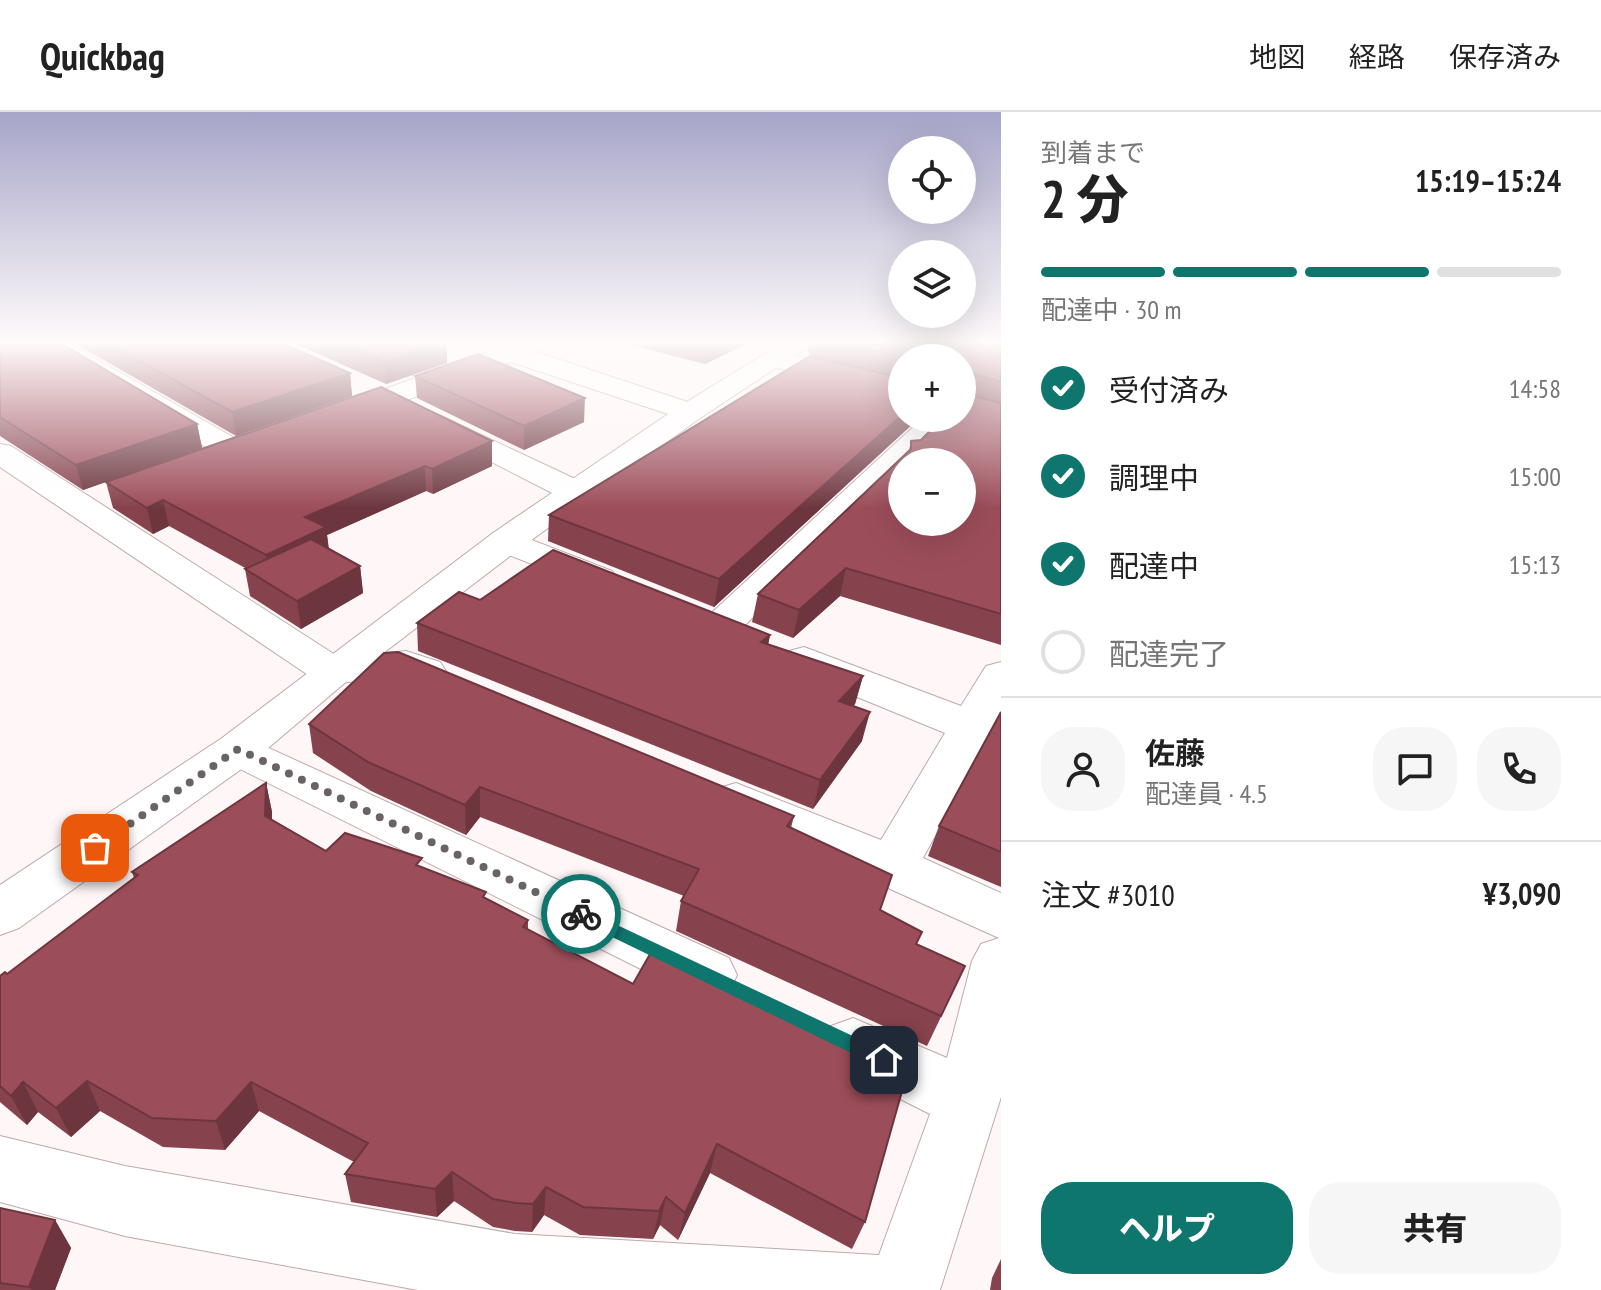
<!DOCTYPE html>
<html lang="ja">
<head>
<meta charset="utf-8">
<style>
	:root { --surface:#fff; --page:#f6f6f6; --text:#222; --muted:#767676; --line:#e0e0e0; --accent:#0f766e }
	body { margin:0; font-family:"PT Sans Narrow","Noto Sans JP",sans-serif; background:var(--page); color:var(--text); height:100vh; display:flex; flex-direction:column; font-size:30px; white-space:nowrap }
	* { box-sizing:border-box; margin:0 }
	p { font-size:26px; color:var(--muted) }
	.icon { flex:none; width:44px; height:44px; fill:none; stroke:currentColor; stroke-width:2; stroke-linecap:round; stroke-linejoin:round }
	.map { position:relative; flex:1; overflow:hidden }
	.drawer { display:flex; flex-direction:column; background:var(--surface); width:600px }
	.drawer>* { flex:none }
	.fabs { position:absolute; left:888px; top:24px; display:grid; gap:16px }
	.fabs a { display:grid; place-items:center; width:88px; height:88px; border-radius:50%; background:var(--surface); box-shadow:0 8px 32px #0002; font-size:40px }
	.pin { position:absolute; display:grid; place-items:center; width:68px; height:68px; color:#fff; margin:-34px; border-radius:16px; box-shadow:0 4px 12px #0006 }
	.courier { position:absolute; display:grid; place-items:center; width:80px; height:80px; margin:-40px; border:6px solid #0f766e; border-radius:50%; background:#fff; color:#222; box-shadow:0 2px 10px #0007 }
	.head em { font-style:normal; font-weight:800 }
	.head div { display:flex; flex-direction:column-reverse }
	.head { display:flex; align-items:center; justify-content:space-between; height:136px; padding:0 40px }
	h1 { font-size:52px; font-weight:800; line-height:60px }
	.bar { display:grid; grid-template-columns:repeat(4,1fr); gap:12px 8px; align-content:center; height:96px; padding:0 40px }
	.bar i { height:10px; border-radius:6px; background:var(--line) }
	.bar .selected { background:var(--accent) }
	.bar p { grid-column:span 4 }
	.line { display:flex; align-items:center; gap:20px; padding:0 40px; border-top:2px solid var(--line) }
	.line div { flex:1 }
	.round { display:grid; place-items:center; flex:none; width:84px; height:84px; border-radius:32px; background:var(--page) }
	ol { padding:0 40px; list-style:none }
	li { display:flex; align-items:center; gap:24px; height:88px }
	li p { margin-inline-start:auto }
	li .icon { padding:8px; border-radius:50%; background:var(--accent); color:#fff; stroke-width:4 }
	li:last-child { color:var(--muted) }
	li i { width:44px; height:44px; border:4px solid var(--line); border-radius:50% }
	.action { display:flex; gap:16px; margin-top:auto; padding:16px 40px }
	.action a { flex:1; height:92px; border-radius:32px; background:var(--accent); color:#fff; font-size:32px; font-weight:800; line-height:92px; text-align:center }
	.action a+a { background:var(--page); color:var(--text) }
	header { display:flex; align-items:center; gap:48px; box-sizing:border-box; height:112px; padding:0 40px; background:var(--surface); border-bottom:2px solid var(--line) }
	header strong { font-size:38px }
	nav { display:flex; gap:44px; margin-inline-start:auto; font-size:28px }
	main { display:flex; flex:1; min-height:0 }
	.map>svg:first-child { display:block }
</style>
</head>
<body>
<header>
<strong>Quickbag</strong>
<nav><a>地図</a><a>経路</a><a>保存済み</a></nav>
</header>
<main>
<div class="map">
<svg width="1001" height="1178" viewBox="0 0 1001 1178">
	<rect width="100%" height="100%" fill="#fff6f7"/>
	<g fill="none" stroke-linecap="round" stroke-linejoin="round">
		<defs>
			<g id="minor">
				<polygon points="38,232 70,232 247,333 252,340 247,347 225,347"/>
				<polygon points="490,232 548,232 536,240 700,294 704,300 700,306 680,306 511,250 349,309 329,309 324,303 329,297 488,240"/>
				<polygon points="775,239 902,271 902,287 766,253 762,247 766,241"/>
				<polygon points="439,303 588,373 593,380 588,387 576,390 564,387 429,318 424,312 429,306"/>
				<polygon points="923,306 955,306 912,350 902,350 902,359 734,524 720,527 706,524 700,515 706,506"/>
				<path d="M0,332L11,334L340,546L406,539L440,550L446,559L440,568C424,572 417,567 402,565C373,562 346,576 317,569L0,355Z"/>
				<polygon points="506,418 612,459 618,467 612,475 599,478 493,437 488,429 493,421"/>
				<polygon points="804,535 961,594 986,554 1001,550 1001,602 923,746 1001,781 1001,985 940,1178 418,1178 125,1124 0,1090 0,1024 125,1054 515,1122 879,1143 930,1002 831,952 822,933 831,914 853,906 947,946 972,849 981,832 999,826 719,700 711,688 719,676 736,671 881,728 945,621 789,557 783,548 789,539"/>
				<polygon points="238,622 729,846 737,863 729,880 708,887 687,880 222,648 215,637 222,626"/>
			</g>
			<polygon id="tertiary" points="781,232 812,232 700,306 519,437 347,569 254,648 19,816 0,823 0,773 222,626 493,421 680,294"/>
		</defs>
		<!-- minor casing -->
		<use href="#minor" stroke="#bea9ab" stroke-width="2"/>
		<!-- tertiary casing -->
		<use href="#tertiary" stroke="#bea9ab" stroke-width="2"/>
		<!-- minor -->
		<use href="#minor" fill="#fff" fill-rule="evenodd"/>
		<!-- tertiary -->
		<use href="#tertiary" fill="#fff" fill-rule="evenodd"/>
	</g>
	<!-- wall -->
	<g fill="#86424d">
		<polygon points="0,232 197,312 202,336 83,378 0,324"/>
		<polygon points="76,232 284,232 350,261 352,284 236,324"/>
		<polygon points="296,232 447,232 447,251 386,272"/>
		<polygon points="627,232 746,232 705,252"/>
		<polygon points="809,232 1001,232 1001,533 840,484 793,526 752,510 758,482 909,338 911,329 921,328 962,306 962,246 902,246 902,306 919,306 714,495 548,429 549,403 811,244 808,239"/>
		<polygon points="415,264 584,310 524,338 417,286"/>
		<polygon points="492,329 492,354 433,382 426,379 327,423 329,437 360,454 363,481 301,517 250,484 245,457 247,457 169,414 153,422 113,396 106,370"/>
		<polygon points="480,488 770,523 768,533 863,564 855,592 853,594 862,629 813,697 418,539 417,511"/>
		<polygon points="1001,600 1001,775 928,744 939,714"/>
		<polygon points="309,612 794,704 791,716 917,832 951,884 927,934 676,819 681,789 684,784 480,705 466,723 371,679 313,641"/>
		<polygon points="266,671 272,700 272,707 326,739 423,755 528,808 528,817 865,1110 852,1137 710,1061 678,1128 660,1113 653,1127 580,1123 544,1103 532,1120 515,1119 493,1115 454,1089 437,1105 351,1090 345,1062 354,1050 259,999 225,1038 163,1035 100,999 71,1025 38,1000 27,1013 0,990 0,864 7,862 134,766 132,760"/>
		<polygon points="0,1096 55,1108 71,1136 55,1178 0,1178"/>
		<polygon points="1001,1147 1001,1178 990,1178 992,1166"/>
	</g>
	<!-- shaded-wall -->
	<g fill="#6d363f">
		<polygon points="438,232 447,232 447,251 386,272 385,250"/>
		<polygon points="707,232 746,232 705,252"/>
		<polygon points="350,261 352,284 236,324 232,300"/>
		<polygon points="585,286 584,310 524,338 524,314"/>
		<polygon points="902,303 902,306 919,306 714,495 719,467"/>
		<polygon points="197,312 202,336 83,378 76,353"/>
		<polygon points="492,329 492,354 433,382 432,357"/>
		<polygon points="425,354 426,379 327,423 329,442 270,470 266,443 305,405"/>
		<polygon points="163,388 169,414 153,422 147,396"/>
		<polygon points="360,454 363,481 301,517 297,489"/>
		<polygon points="846,456 840,484 793,526 799,498"/>
		<polygon points="770,523 764,551 761,530"/>
		<polygon points="863,564 855,592 832,618 839,589"/>
		<polygon points="870,600 862,629 813,697 820,668"/>
		<polygon points="266,671 272,700 271,734 265,704"/>
		<polygon points="480,675 480,705 466,723 465,693"/>
		<polygon points="87,969 100,999 71,1025 56,996"/>
		<polygon points="23,970 38,1000 27,1013 11,984"/>
		<polygon points="251,970 259,999 225,1038 216,1009"/>
		<polygon points="717,1032 710,1061 678,1128 685,1101"/>
		<polygon points="452,1060 454,1089 437,1105 435,1077"/>
		<polygon points="546,1075 544,1103 532,1120 533,1092"/>
		<polygon points="666,1085 660,1113 653,1127 659,1099"/>
		<polygon points="55,1108 71,1136 55,1178 32,1178 29,1175"/>
	</g>
	<!-- building -->
	<g fill="#9c4d5a" stroke="#6d363f" stroke-width="2" fill-rule="evenodd">
		<polygon points="0,232 62,232 197,312 76,353 0,305"/>
		<polygon points="109,232 284,232 350,261 232,300"/>
		<polygon points="343,232 438,232 385,250"/>
		<path d="M849,232H1001V270L967,260L966,282L1001,291V502L846,456L799,498L758,482L911,337V329L921,328L943,306H962V287L964,285V281H962V246H906ZM902,350H962V410H902Z"/>
		<polygon points="478,242 585,286 524,314 415,264"/>
		<polygon points="810,244 902,266 902,303 719,467 549,403"/>
		<polygon points="381,275 492,329 432,357 425,354 305,405 326,415 266,443 163,388 147,396 106,370"/>
		<polygon points="311,427 360,454 297,489 245,457"/>
		<polygon points="553,438 770,523 761,530 863,564 839,589 870,600 820,668 417,511 459,480 480,488"/>
		<polygon points="398,540 794,704 787,714 892,763 880,798 922,820 916,832 965,854 941,904 681,789 699,757 480,675 465,693 368,650 309,612 384,541"/>
		<polygon points="1001,600 1001,740 939,714"/>
		<polygon points="266,671 265,704 326,739 345,721 422,746 416,753 486,780 483,785 528,808 523,815 633,872 654,835 908,958 865,1110 717,1032 685,1101 666,1085 659,1099 583,1095 546,1075 533,1092 516,1091 493,1087 452,1060 435,1077 345,1062 368,1031 251,970 216,1009 152,1006 87,969 56,996 23,970 11,984 0,974 0,864 5,860 7,862 138,763 132,760"/>
		<polygon points="0,1096 55,1108 29,1175 0,1171"/>
	</g>
	<!-- sky -->
	<linearGradient id="sky" x2="0" y2="1"><stop stop-color="#a6a4c8"/><stop offset="0.58" stop-color="#fffbfb"/><stop offset="1" stop-color="#fffbfb" stop-opacity="0"/></linearGradient>
	<rect width="1001" height="397" fill="url(#sky)"/>
	<!-- route -->
	<polygon fill="#0f766e" points="581,796 891,942 891,954 878,954 575,807 575,797"/>
	<g fill="none" stroke-linecap="round" stroke-linejoin="round">
		<!-- done -->
		<polyline stroke="#6a6263" stroke-width="8" stroke-dasharray="0 14.4" points="95,736 238,637 581,802"/>
	</g>
</svg>
<div class="fabs">
<a><svg class="icon" aria-label="locate" viewBox="0 0 24 24"><circle cx="12" cy="12" r="6"/><path d="M12 2v4M12 18v4M2 12h4M18 12h4"/></svg></a>
<a><svg class="icon" aria-label="layers" viewBox="0 0 24 24"><path d="M12 4l9 5-9 5-9-5zM3 14l9 5 9-5"/></svg></a>
<a>+</a>
<a>−</a>
</div>
<div class="pin" style="left:95px;top:736px;background:#ea580c"><svg class="icon" aria-label="bag" viewBox="0 0 24 24"><path d="M5 8h14l-1 12H6zM9 8a3 3 0 0 1 6 0"/></svg></div>
<div class="pin" style="left:884px;top:948px;background:#1f2937"><svg class="icon" aria-label="home" viewBox="0 0 24 24"><path d="M3 11l9-7 9 7M6 9v11h12V9"/></svg></div>
<div class="courier" style="left:581px;top:802px"><svg class="icon" aria-label="bike" viewBox="0 0 24 24"><circle cx="6" cy="16" r="4"/><circle cx="18" cy="16" r="4"/><path d="M6 16l4-8h5l3 8M10 8l3 8H6M13 5h3"/></svg></div>
</div>
<section class="drawer">
<div class="head"><div><h1>2 分</h1><p>到着まで</p></div><em>15:19–15:24</em></div>
<div class="bar"><i class="selected"></i><i class="selected"></i><i class="selected"></i><i></i><p>配達中 · 30 m</p></div>
<ol>
<li><svg class="icon" aria-label="check" viewBox="0 0 24 24"><path d="M5 12l5 5 9-10"/></svg>受付済み<p>14:58</p></li>
<li><svg class="icon" aria-label="check" viewBox="0 0 24 24"><path d="M5 12l5 5 9-10"/></svg>調理中<p>15:00</p></li>
<li><svg class="icon" aria-label="check" viewBox="0 0 24 24"><path d="M5 12l5 5 9-10"/></svg>配達中<p>15:13</p></li>
<li><i></i>配達完了</li>
</ol>
<div class="line" style="height:144px"><a class="round"><svg class="icon" aria-label="person" viewBox="0 0 24 24"><circle cx="12" cy="8" r="4"/><path d="M4 21q1-7 8-7t8 7"/></svg></a><div><b>佐藤</b><p>配達員 · 4.5</p></div><a class="round"><svg class="icon" aria-label="chat" viewBox="0 0 24 24"><path d="M4 5h16v11H9l-5 4z"/></svg></a><a class="round"><svg class="icon" aria-label="phone" viewBox="0 0 24 24"><path d="M5 4h4l2 5-3 2q2 4 5 5l2-3 5 2v4C11 20 4 13 5 4z"/></svg></a></div>
<div class="line" style="height:104px"><div>注文 #3010</div><b>¥3,090</b></div>
<div class="action"><a>ヘルプ</a><a>共有</a></div>
</section>
</main>
</body>
</html>
